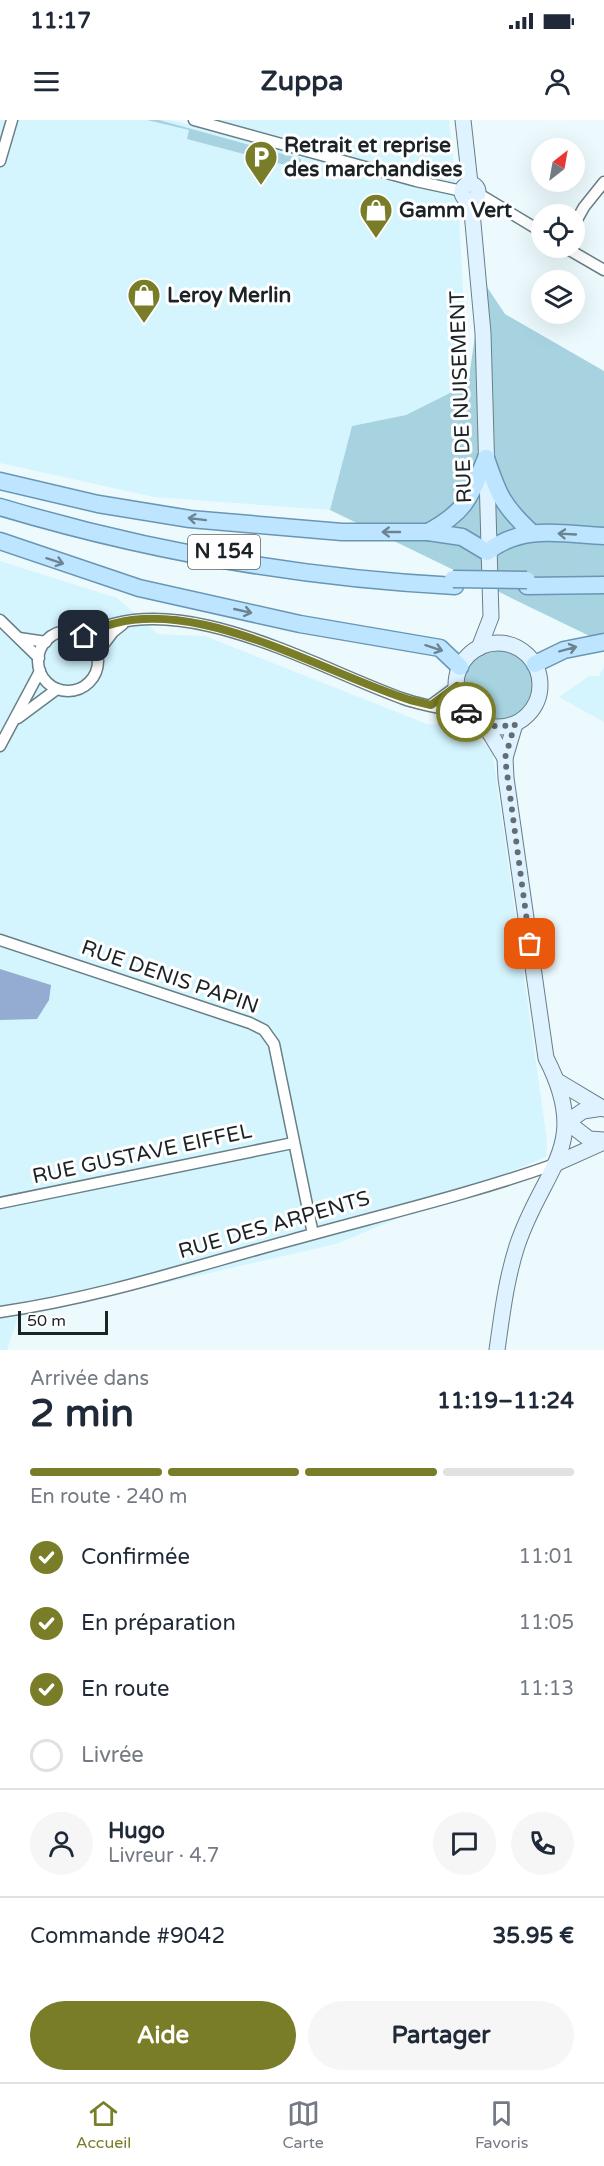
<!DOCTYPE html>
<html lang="fr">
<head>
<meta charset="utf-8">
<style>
	:root { --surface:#fff; --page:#f6f6f7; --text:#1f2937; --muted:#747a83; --line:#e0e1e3; --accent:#797d27 }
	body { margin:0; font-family:"Varela Round",sans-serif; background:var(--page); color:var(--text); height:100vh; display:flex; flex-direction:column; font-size:22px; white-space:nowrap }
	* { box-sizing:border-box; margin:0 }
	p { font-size:20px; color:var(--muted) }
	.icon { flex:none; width:33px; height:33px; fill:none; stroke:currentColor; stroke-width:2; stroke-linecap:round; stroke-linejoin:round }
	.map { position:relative; height:1230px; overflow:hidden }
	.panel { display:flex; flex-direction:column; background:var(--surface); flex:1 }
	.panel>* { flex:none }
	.needle { width:39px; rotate:31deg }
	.buttons { position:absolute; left:531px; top:18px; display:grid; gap:12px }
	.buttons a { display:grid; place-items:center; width:54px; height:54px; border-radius:50%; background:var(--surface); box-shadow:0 6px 24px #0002; font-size:30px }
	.scale { position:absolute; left:18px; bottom:15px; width:90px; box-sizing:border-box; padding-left:6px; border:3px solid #1b2326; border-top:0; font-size:16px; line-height:21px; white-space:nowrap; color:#1b2326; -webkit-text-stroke:4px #fff; paint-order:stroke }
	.pin { position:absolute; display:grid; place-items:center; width:51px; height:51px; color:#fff; margin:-26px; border-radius:12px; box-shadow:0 3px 9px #0006 }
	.courier { position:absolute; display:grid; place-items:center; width:60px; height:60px; margin:-30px; border:4px solid #797d27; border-radius:50%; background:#fff; color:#222; box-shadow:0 2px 8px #0007 }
	.headline em { font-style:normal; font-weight:800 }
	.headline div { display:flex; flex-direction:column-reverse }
	.headline { display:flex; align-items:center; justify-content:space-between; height:102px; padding:0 30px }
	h1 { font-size:39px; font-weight:800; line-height:45px }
	.bar { display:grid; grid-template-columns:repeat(4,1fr); gap:9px 6px; align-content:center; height:72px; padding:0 30px }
	.bar i { height:8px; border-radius:4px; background:var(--line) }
	.bar .active { background:var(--accent) }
	.bar p { grid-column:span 4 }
	.line { display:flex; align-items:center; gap:15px; padding:0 30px; border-top:2px solid var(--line) }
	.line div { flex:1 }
	.round { display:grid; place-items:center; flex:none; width:63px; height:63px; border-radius:32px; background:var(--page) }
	ol { padding:0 30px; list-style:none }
	li { display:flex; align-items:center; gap:18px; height:66px }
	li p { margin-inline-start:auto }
	li .icon { padding:6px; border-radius:50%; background:var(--accent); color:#fff; stroke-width:4 }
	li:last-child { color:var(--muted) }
	li i { width:33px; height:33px; border:3px solid var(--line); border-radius:50% }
	.cta { display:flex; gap:12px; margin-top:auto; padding:12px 30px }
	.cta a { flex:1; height:69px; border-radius:36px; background:var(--accent); color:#fff; font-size:24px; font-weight:800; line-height:69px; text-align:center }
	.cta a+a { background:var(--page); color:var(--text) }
	.status { display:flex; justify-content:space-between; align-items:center; height:42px; padding:0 30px; background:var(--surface); direction:ltr }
	.status svg { height:16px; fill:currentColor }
	header { display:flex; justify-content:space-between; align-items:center; height:78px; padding:0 30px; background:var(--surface); font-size:27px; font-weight:800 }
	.dock { display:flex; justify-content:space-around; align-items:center; height:84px; border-top:2px solid var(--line); background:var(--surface); font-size:16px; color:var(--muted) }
	.dock a { display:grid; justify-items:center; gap:3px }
	.dock .active { color:var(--accent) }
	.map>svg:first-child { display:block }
</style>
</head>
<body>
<div class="status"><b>11:17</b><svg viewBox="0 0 49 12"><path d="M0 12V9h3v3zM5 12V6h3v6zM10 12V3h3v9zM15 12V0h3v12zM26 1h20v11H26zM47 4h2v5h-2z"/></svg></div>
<header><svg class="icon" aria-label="menu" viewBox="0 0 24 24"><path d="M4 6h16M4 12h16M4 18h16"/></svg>Zuppa<svg class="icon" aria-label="person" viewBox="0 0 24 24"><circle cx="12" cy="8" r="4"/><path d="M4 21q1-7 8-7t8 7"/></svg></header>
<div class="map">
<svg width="604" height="1230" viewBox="0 0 604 1230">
	<rect width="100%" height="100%" fill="#ecfafe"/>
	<!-- built -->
	<g fill="#d4f5fe">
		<polygon points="0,0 171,0 198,7 200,0 449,0 459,94 468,264 406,295 352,306 330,390 154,377 0,343"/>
		<polygon points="0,441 117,478 158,514 205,516 427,604 450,605 492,628 547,1021 546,1037 336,1124 18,1197 7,1230 0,1230"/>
		<polygon points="604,547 604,602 559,577 589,556 599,556"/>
	</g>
	<!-- green -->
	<g fill="#a7d3e0">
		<polygon points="147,0 159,0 301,39 301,44 296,48 187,19 189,10"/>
		<polygon points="483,161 505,194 604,251 604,523 330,390 352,306 406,295 468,264"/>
		<circle cx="499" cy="564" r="36"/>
	</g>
	<!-- water -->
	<polygon fill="#94acd1" points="0,849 51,865 49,880 37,899 0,900"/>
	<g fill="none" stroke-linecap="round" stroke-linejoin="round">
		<defs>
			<g id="street">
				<polyline points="194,0 416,61 462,71"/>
				<polyline points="0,41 12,0"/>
				<polyline points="479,74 542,112"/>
				<polyline points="574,105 584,87 604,62"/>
				<polyline points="566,128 604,150"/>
				<polyline points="0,500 39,538"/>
				<circle cx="68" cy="541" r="30"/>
				<path d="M84,516C175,463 316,548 404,579C424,586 446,589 467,593"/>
				<polyline points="19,518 46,522"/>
				<polyline points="97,533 113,512 123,504"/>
				<polyline points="431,585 457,566"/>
				<polyline points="18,598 57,569"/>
				<polyline points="0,626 40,551"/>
				<polyline points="0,820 250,903 264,910 274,924 313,1114"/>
				<polyline points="0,1083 293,1023"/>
				<path d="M0,1192C98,1178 192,1147 288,1121C377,1096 468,1075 555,1044"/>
			</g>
			<g id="secondary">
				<polyline points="463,0 470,63"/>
				<circle cx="470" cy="72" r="8"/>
				<polyline points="471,81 483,213 491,497 479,528"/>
				<circle cx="498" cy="565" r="42"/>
				<polyline points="485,605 505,638"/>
				<polyline points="559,962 604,989"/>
				<polyline points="604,988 583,991 567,1002 589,1019 604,1020"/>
				<polyline points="555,1044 604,1022"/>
				<path d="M497,1230C502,1195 506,1160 517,1126C543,1047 592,1027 546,938L506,658L505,638L515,604"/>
			</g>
			<g id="primary">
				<path d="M486,338C498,374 503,386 531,412"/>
				<path d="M0,361L98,384L190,399L342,412H428L462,417L487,432C523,404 562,414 604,416"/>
				<path d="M0,387C147,431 301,458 455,466"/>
				<path d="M428,412C467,391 470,377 486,338"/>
				<polyline points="0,421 139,468 300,504 440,528 460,547"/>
				<polyline points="527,466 604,465"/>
				<polyline points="535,544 564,530 604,522"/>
			</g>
		</defs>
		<!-- street casing -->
		<use href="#street" stroke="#6a7f85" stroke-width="13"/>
		<!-- secondary casing -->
		<use href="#secondary" stroke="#6a7f85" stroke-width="17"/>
		<!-- primary casing -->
		<use href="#primary" stroke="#6996b3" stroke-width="19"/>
		<!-- street -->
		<use href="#street" stroke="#fff" stroke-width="10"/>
		<!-- secondary -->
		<use href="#secondary" stroke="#dff2ff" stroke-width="15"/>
		<!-- primary -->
		<use href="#primary" stroke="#bee5ff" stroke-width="16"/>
		<defs>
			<polyline id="primary-bridge" points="453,459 527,460"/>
		</defs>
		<!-- primary-bridge casing -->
		<use href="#primary-bridge" stroke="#6996b3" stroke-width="19" stroke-linecap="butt"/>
		<!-- primary-bridge -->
		<use href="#primary-bridge" stroke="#bee5ff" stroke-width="16"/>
	</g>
	<!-- one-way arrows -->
	<defs><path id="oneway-shaft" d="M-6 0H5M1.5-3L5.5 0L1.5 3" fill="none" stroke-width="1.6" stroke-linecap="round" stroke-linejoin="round" transform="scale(1.5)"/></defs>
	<g stroke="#6c8492">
		<use href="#oneway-shaft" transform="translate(197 399) rotate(-173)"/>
		<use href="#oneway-shaft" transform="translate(391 412) rotate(180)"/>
		<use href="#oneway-shaft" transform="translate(567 414) rotate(-177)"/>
		<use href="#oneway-shaft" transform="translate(55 441) rotate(18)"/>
		<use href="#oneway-shaft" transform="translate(243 491) rotate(13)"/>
		<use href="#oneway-shaft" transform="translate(434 528) rotate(18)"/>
		<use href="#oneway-shaft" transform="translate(568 529) rotate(-15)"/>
	</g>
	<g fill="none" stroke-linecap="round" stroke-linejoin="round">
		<!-- done -->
		<path stroke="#646e72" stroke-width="6" stroke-dasharray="0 10.8" d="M466,592C482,606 495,609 515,604L505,638L530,824"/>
		<!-- route -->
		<path stroke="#797d27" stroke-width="8" d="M84,516C176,461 319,552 410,580L431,585L457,566L460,582L466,592"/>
	</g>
	<!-- icons -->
	<defs>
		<symbol id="parking-pin" viewBox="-11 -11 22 30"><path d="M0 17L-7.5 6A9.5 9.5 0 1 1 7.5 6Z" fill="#797d27" stroke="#fff"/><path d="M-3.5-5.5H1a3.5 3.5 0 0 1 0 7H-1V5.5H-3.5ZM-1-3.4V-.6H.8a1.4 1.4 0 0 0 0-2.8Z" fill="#fff"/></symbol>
		<symbol id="shop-pin" viewBox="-11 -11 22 30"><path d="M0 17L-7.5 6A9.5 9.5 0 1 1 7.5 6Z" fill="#797d27" stroke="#fff"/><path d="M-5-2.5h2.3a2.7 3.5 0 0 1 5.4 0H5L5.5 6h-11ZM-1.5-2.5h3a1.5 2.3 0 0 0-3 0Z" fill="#fff"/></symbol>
	</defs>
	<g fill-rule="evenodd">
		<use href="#parking-pin" x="242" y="18" width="38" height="52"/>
		<use href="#shop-pin" x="357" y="71" width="38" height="52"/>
		<use href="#shop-pin" x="125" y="156" width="38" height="52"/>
	</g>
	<g text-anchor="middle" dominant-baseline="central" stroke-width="6" stroke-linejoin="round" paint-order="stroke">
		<!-- shield labels -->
		<rect fill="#fff" stroke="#5f6567" stroke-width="1.5" x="188" y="415" width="72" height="34" rx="4.5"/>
		<g font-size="20" font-weight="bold" fill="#1b2326">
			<text x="224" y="432">N 154</text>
		</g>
		<!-- poi labels -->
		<g font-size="21" font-weight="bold" fill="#1b2326" stroke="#fff" text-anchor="start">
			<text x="284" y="25">Retrait et reprise<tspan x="284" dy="24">des marchandises</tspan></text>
			<text x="399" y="90">Gamm Vert</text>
			<text x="167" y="175">Leroy Merlin</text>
		</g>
		<!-- street labels -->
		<g font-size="21" fill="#1b2326" stroke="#fff">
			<text transform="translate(461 277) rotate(-92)">RUE DE NUISEMENT</text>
			<text transform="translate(170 857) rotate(19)">RUE DENIS PAPIN</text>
			<text transform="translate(142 1034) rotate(-12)">RUE GUSTAVE EIFFEL</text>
			<text transform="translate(274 1105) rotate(-16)">RUE DES ARPENTS</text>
		</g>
	</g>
</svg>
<div class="buttons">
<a><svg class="needle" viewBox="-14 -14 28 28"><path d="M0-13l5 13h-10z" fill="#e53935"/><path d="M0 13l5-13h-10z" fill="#747a83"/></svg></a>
<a><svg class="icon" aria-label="locate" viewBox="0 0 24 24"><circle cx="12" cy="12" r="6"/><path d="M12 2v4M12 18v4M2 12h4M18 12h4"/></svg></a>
<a><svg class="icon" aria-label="layers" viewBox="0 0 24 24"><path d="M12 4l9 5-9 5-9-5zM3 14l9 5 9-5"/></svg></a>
</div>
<div class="scale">50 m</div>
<div class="pin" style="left:530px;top:824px;background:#ea580c"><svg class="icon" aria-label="bag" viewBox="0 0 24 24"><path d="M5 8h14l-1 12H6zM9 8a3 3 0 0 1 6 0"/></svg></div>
<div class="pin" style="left:84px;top:516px;background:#1f2937"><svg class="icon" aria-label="home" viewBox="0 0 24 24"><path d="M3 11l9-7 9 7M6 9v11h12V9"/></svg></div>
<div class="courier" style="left:466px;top:592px"><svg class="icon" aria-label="car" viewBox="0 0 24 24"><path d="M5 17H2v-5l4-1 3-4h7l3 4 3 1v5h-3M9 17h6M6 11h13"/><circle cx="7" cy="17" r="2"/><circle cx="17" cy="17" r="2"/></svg></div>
</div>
<section class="panel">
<div class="headline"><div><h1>2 min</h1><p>Arrivée dans</p></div><em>11:19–11:24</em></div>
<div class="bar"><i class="active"></i><i class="active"></i><i class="active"></i><i></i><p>En route · 240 m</p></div>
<ol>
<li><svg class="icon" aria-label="check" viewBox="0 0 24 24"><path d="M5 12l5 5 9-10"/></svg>Confirmée<p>11:01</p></li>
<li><svg class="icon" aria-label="check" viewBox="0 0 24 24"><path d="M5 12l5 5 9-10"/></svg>En préparation<p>11:05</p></li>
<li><svg class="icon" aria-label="check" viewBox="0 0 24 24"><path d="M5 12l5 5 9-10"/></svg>En route<p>11:13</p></li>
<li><i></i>Livrée</li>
</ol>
<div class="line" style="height:108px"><a class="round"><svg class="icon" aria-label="person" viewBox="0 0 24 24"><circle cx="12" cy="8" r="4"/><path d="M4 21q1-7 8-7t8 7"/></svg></a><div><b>Hugo</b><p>Livreur · 4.7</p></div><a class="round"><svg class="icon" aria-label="chat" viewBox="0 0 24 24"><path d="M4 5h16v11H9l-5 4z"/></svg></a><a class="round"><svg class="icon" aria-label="phone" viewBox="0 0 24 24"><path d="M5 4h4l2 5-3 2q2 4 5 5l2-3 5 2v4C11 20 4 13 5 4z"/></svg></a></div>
<div class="line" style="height:78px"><div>Commande #9042</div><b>35.95 €</b></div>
<div class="cta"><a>Aide</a><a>Partager</a></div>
</section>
<nav class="dock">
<a class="active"><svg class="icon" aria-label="home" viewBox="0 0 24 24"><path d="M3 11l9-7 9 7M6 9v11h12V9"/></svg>Accueil</a>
<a><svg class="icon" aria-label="map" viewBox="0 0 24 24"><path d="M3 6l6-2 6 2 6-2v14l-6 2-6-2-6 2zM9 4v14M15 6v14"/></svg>Carte</a>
<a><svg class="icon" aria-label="saved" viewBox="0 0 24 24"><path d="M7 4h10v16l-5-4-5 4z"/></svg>Favoris</a>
</nav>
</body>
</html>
